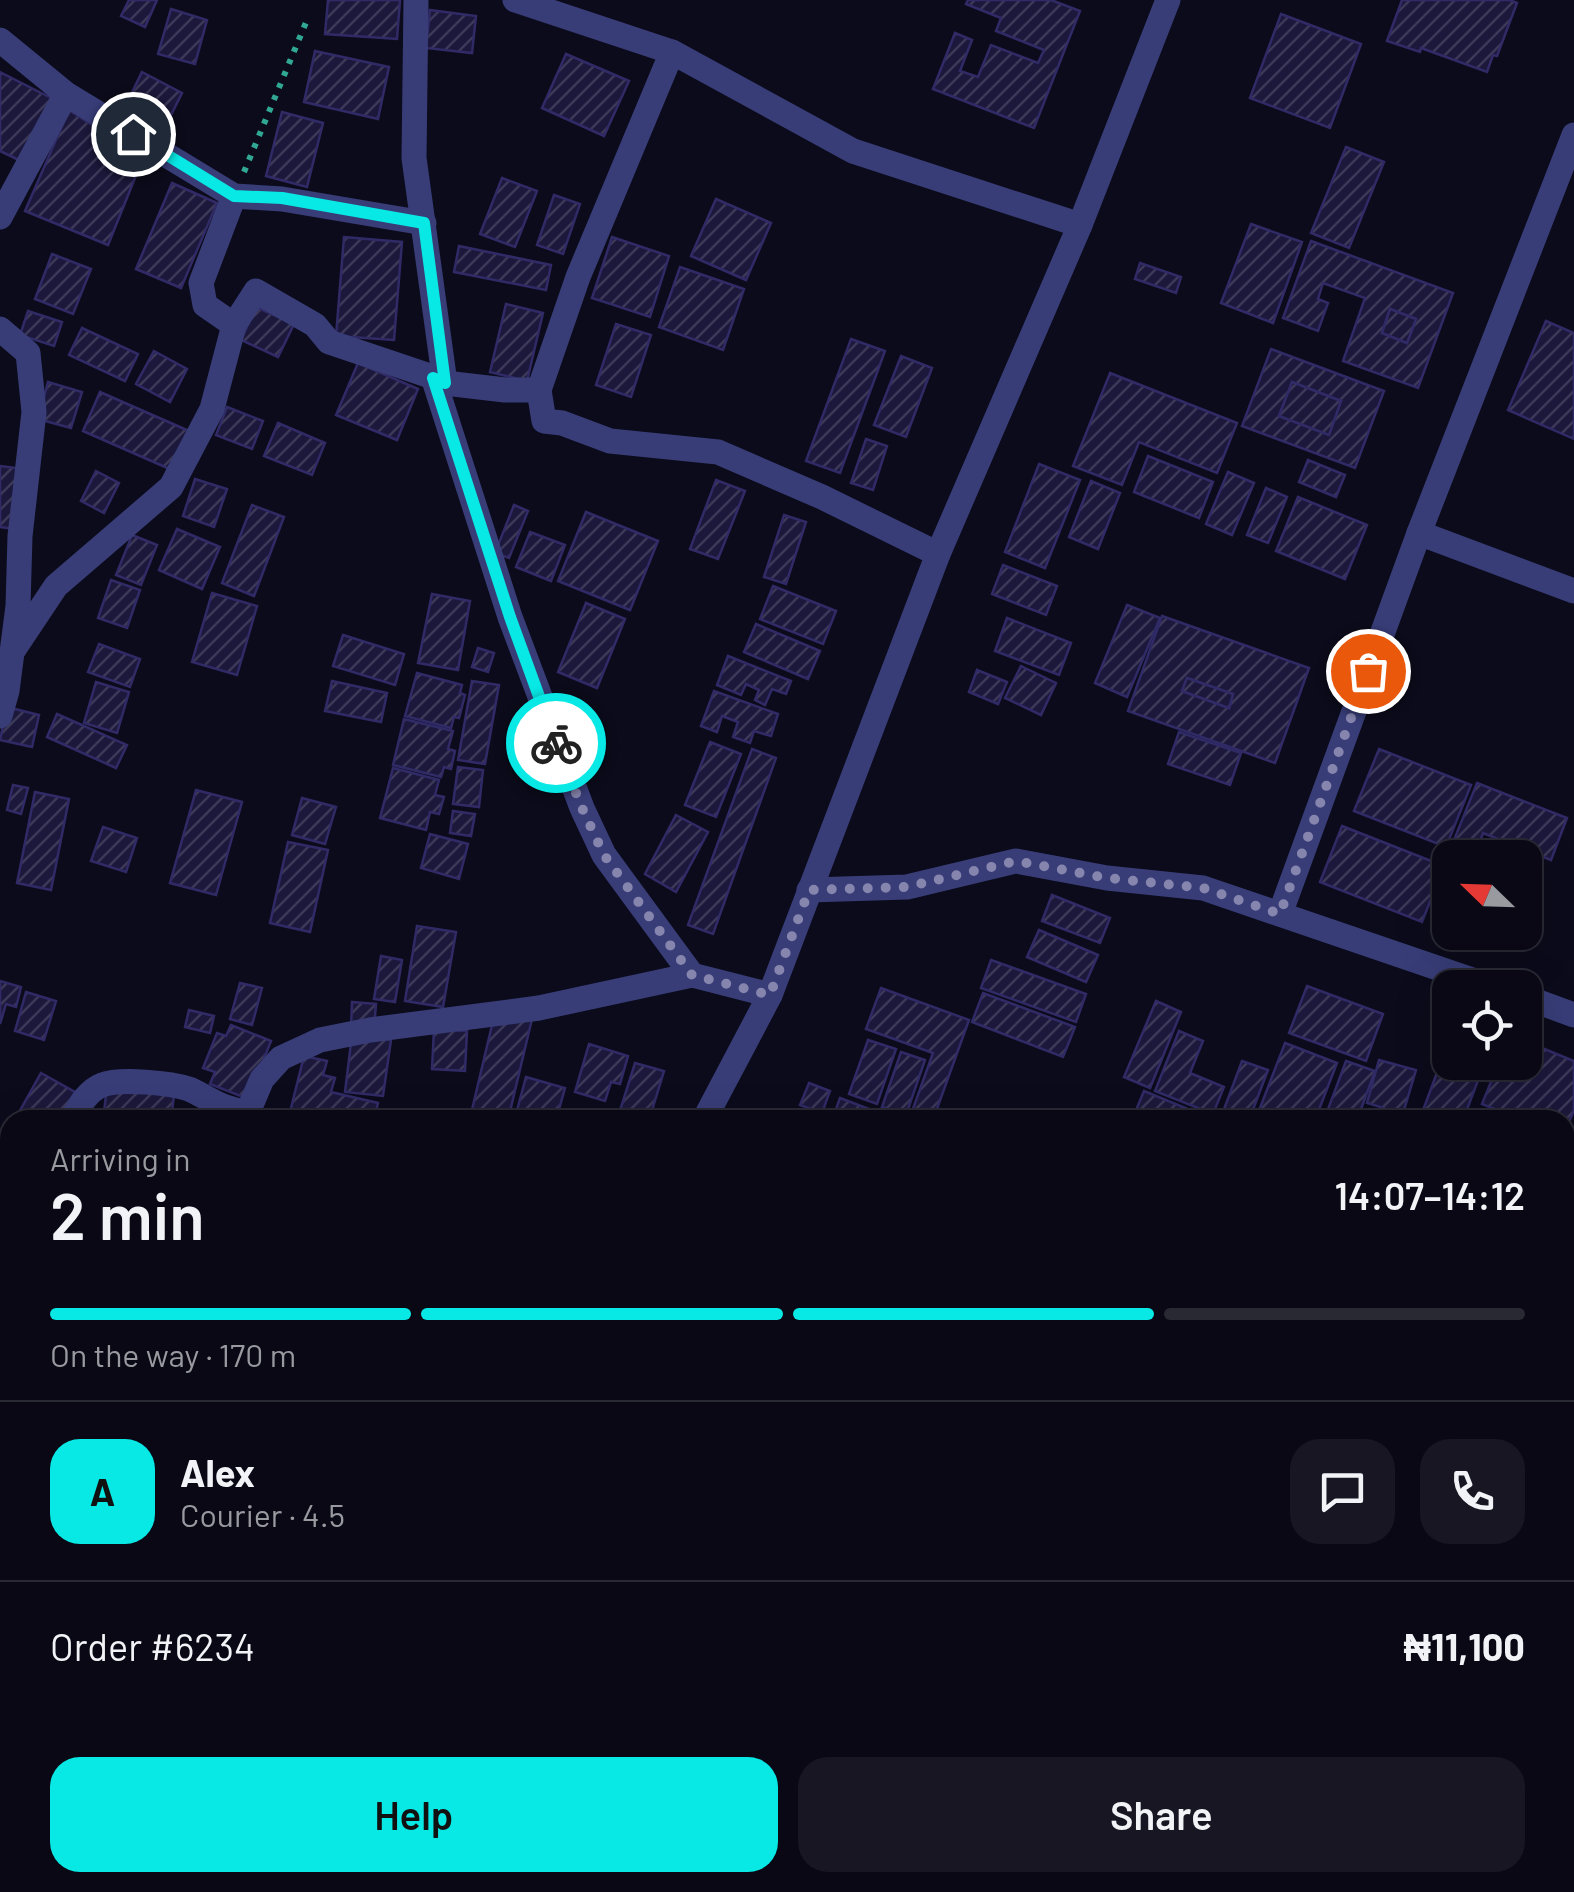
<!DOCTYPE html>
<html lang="en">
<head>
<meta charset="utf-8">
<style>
	:root { --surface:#090814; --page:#171622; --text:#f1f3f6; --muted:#999aa0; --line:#292934; --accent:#08e8e5 }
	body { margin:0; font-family:Barlow,sans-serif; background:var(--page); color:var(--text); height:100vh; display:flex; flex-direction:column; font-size:38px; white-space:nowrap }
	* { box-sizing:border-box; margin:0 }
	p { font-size:32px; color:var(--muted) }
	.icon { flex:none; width:55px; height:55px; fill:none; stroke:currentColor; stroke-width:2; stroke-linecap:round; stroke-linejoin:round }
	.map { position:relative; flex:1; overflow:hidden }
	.side { position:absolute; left:0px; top:1110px; width:1575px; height:782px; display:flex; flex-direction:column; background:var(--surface); border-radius:30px 30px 0 0; box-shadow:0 10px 40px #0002,0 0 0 2px var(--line) }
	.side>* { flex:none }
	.needle { width:65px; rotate:293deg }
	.fabs { position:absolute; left:1432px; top:840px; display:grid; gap:20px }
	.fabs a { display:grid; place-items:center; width:110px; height:110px; border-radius:20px; background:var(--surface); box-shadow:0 10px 40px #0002,0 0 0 2px var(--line); font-size:50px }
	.pin { position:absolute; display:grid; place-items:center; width:85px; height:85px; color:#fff; margin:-42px; border:5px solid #fff; border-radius:50%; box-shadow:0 2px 10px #0007 }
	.courier { position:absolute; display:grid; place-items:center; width:100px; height:100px; margin:-50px; border:8px solid #08e8e5; border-radius:50%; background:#fff; color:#222; box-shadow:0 2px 12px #0007 }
	.overview em { font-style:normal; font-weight:600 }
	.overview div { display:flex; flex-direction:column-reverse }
	.overview { display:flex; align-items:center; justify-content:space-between; height:170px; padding:0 50px }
	h1 { font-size:65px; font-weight:600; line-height:75px }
	.bar { display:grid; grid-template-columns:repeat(4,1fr); gap:15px 10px; align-content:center; height:120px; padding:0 50px }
	.bar i { height:12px; border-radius:8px; background:var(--line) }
	.bar .on { background:var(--accent) }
	.bar p { grid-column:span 4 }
	.line { display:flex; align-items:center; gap:25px; padding:0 50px; border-top:2px solid var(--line) }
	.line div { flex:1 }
	.round { display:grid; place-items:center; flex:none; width:105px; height:105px; border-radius:30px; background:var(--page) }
	.primary-button { display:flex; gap:20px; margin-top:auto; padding:20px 50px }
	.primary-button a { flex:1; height:115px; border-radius:30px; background:var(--accent); color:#111; font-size:40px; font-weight:600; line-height:115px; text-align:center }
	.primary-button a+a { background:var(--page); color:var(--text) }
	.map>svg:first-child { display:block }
</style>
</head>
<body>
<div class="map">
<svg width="1574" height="1892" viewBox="0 0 1574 1892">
	<defs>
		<pattern id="building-hatch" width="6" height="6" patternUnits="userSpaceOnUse" patternTransform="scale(2.5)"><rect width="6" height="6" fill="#1b183b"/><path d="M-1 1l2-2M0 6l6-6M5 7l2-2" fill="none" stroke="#3b3858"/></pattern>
	</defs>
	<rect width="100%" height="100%" fill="#0c0b1b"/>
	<!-- building -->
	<g fill="url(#building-hatch)" stroke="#302b66" stroke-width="2.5" fill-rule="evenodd">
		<polygon points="129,0 157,0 145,27 121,16"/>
		<polygon points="328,0 400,0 397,39 325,34"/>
		<polygon points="968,0 1051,0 1080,11 1034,128 933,89 955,33 972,40 960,71 978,77 991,45 1038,63 1044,50 996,31 1001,18 966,4"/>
		<polygon points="1402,0 1510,0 1517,3 1497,56 1493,55 1487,72 1421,48 1420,52 1387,41"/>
		<polygon points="171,9 207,20 195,64 158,54"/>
		<polygon points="430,10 476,16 472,53 426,48"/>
		<polygon points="1281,14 1361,44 1330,128 1250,98"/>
		<polygon points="315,51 389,67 378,119 304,102"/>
		<polygon points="566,54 629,81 604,136 542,108"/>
		<polygon points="0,72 53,99 21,161 0,151"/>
		<polygon points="142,72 182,93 159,139 119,119"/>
		<polygon points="69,110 143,158 108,245 25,211"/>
		<polygon points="282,112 323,123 307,187 266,176"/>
		<polygon points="1346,147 1384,162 1349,248 1311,233"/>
		<polygon points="502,178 537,191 515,247 480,234"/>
		<polygon points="172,183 217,203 181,288 136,269"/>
		<polygon points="554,195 580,204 563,254 537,245"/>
		<polygon points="716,199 771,223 746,280 691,256"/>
		<polygon points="1251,224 1302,242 1273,323 1221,303"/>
		<polygon points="344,237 402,242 394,340 336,336"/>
		<polygon points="612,237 669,256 650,317 592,298"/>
		<polygon points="1311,241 1453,293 1418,388 1343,361 1365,298 1323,283 1318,299 1328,303 1318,331 1283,318"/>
		<polygon points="459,246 551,265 546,290 454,272"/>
		<polygon points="52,254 91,269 73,314 35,299"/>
		<polygon points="1140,263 1181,277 1176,293 1135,279"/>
		<polygon points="680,267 744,289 723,350 659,327"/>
		<polygon points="506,304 543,313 527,381 490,372"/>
		<polygon points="256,307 294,324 278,357 241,340"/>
		<polygon points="1390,309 1416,319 1407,343 1382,333"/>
		<polygon points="1390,309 1416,319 1407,343 1382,333"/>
		<polygon points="28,311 62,322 54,346 20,335"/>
		<polygon points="1546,321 1574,333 1574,439 1508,410"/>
		<polygon points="616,324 651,335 631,397 596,385"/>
		<polygon points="82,328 138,354 125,381 69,355"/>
		<polygon points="851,339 885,351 840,473 806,461"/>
		<path d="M1271,349L1384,391L1355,468L1242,426ZM1292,382L1341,401L1329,435L1279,416Z"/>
		<polygon points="154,351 187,369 170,402 136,384"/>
		<polygon points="901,356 932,368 906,437 874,425"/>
		<polygon points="358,363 418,389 397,440 336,415"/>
		<polygon points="1110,373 1237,423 1217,473 1139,442 1122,485 1073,466"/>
		<polygon points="48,382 82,392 71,428 38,419"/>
		<polygon points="1292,382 1341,401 1329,435 1279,416"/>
		<polygon points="100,392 189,431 172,470 83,431"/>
		<polygon points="227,407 263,421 252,449 216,435"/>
		<polygon points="278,423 325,443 312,475 264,456"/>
		<polygon points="866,439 887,446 873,490 851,483"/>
		<polygon points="1148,456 1213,482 1199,518 1134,492"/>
		<polygon points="1308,460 1345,475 1336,497 1299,482"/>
		<polygon points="1039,464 1080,480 1045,568 1005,552"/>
		<polygon points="0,466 24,469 14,529 0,527"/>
		<polygon points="96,471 119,483 104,513 81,501"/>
		<polygon points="1228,472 1254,483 1232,535 1206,524"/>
		<polygon points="195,479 227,489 214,527 183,516"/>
		<polygon points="716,480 745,491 718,559 690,549"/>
		<polygon points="1091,481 1120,493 1098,549 1069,537"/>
		<polygon points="1266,488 1287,497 1268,543 1247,535"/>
		<polygon points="1298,497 1367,525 1345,579 1276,551"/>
		<polygon points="252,505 284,517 254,596 222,583"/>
		<polygon points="514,505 528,511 509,558 495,553"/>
		<polygon points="586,512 658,541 630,610 558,581"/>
		<polygon points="784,515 806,522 786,584 764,577"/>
		<polygon points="177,529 220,547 202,589 159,570"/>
		<polygon points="530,532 565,545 551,581 516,567"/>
		<polygon points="132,535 157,545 141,585 116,575"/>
		<polygon points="1003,565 1057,586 1046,615 992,594"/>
		<polygon points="111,580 140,590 127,628 98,618"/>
		<polygon points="773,586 836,611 823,644 760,619"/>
		<polygon points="212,593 257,606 237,675 192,662"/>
		<polygon points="432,594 470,601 458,670 418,663"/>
		<polygon points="586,603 625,619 597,688 558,672"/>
		<polygon points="1127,605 1160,618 1127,697 1095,683"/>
		<path d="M1162,616L1309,668L1275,763L1128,711ZM1187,678L1233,694L1229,708L1182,691Z"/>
		<polygon points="1007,618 1071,643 1059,675 995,651"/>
		<polygon points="756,624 820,651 808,679 744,652"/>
		<polygon points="343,635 404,654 395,685 333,666"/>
		<polygon points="99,644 140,659 130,687 88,672"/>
		<polygon points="478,648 494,653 488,672 472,667"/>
		<polygon points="728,656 791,681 786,694 772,689 765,705 755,700 759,690 746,684 741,695 717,685"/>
		<polygon points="1021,666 1056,683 1041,715 1005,698"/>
		<polygon points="977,670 1007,682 998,704 969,692"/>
		<polygon points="417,673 462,685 460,693 465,695 459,718 454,717 451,728 405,716"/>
		<polygon points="1187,678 1233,694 1229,708 1182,691"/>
		<polygon points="332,681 387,693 381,722 325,711"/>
		<polygon points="472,681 499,685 485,764 458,760"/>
		<polygon points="96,682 129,692 117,733 84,723"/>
		<polygon points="714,691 778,714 771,736 754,731 750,743 733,737 738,722 722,716 717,732 701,726"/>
		<polygon points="7,707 39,715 32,747 0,740"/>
		<polygon points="57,714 127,745 116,768 47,737"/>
		<polygon points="404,719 453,731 448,749 455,751 451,769 444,767 441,777 393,765"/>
		<polygon points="1179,732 1241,753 1230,785 1168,764"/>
		<polygon points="710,742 741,754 716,817 685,805"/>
		<polygon points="752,749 776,758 713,934 688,925"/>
		<polygon points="1379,749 1471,785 1446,847 1354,811"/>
		<polygon points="458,767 483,770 479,807 453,804"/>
		<polygon points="393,768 439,780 435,795 444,797 439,814 430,812 426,830 380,818"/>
		<polygon points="1477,783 1567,818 1551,860 1483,833 1474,858 1450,850"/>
		<polygon points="13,785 28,788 21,814 7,810"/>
		<polygon points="196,790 242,802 216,895 170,883"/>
		<polygon points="35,792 69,799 51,890 17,883"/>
		<polygon points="302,798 336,807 325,844 292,835"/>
		<polygon points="453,811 475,814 471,836 450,833"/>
		<polygon points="676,815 708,832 676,892 645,874"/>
		<polygon points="1342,826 1444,866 1422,922 1320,882"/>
		<polygon points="103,827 137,838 126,872 91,861"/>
		<polygon points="430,834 468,844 459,879 421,868"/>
		<polygon points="288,842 328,850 310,932 270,923"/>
		<polygon points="1443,870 1450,872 1450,913 1431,906"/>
		<polygon points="1052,895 1110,918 1100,943 1042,921"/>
		<polygon points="1525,897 1541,903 1528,940 1508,932 1525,932"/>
		<polygon points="417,926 456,932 443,1007 405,1001"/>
		<polygon points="1039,930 1098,955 1086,982 1027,957"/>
		<polygon points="381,956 402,960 395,1002 374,999"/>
		<polygon points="991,960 1086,994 1076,1022 981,988"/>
		<polygon points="0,981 21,987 16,1007 6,1004 0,1024"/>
		<polygon points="240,983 262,988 252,1025 230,1019"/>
		<polygon points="1307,986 1383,1014 1366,1061 1289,1033"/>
		<polygon points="881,988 969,1020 933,1120 909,1120 933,1053 866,1029"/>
		<polygon points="26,992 56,1001 44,1040 15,1031"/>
		<polygon points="983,993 1075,1027 1063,1057 972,1022"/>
		<polygon points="1156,1001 1181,1012 1150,1088 1124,1077"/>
		<polygon points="352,1002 376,1004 374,1029 351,1028"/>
		<polygon points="189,1010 214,1016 210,1033 185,1027"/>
		<polygon points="532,1019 508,1120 471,1114 492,1025"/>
		<polygon points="231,1025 271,1041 248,1099 210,1084 215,1072 203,1068 217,1033 226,1036"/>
		<polygon points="434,1029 467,1031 465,1071 432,1069"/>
		<polygon points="1179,1031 1203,1041 1190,1073 1224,1087 1213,1114 1155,1091"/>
		<polygon points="352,1035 391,1040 383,1096 345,1092"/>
		<polygon points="868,1040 896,1049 877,1104 849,1094"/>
		<polygon points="1525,1041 1574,1061 1574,1110 1565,1132 1565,1120 1522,1120 1482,1104 1499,1062 1525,1062"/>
		<polygon points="1285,1043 1337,1063 1315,1120 1290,1120 1260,1108"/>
		<polygon points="1448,1043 1450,1062 1485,1062 1463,1120 1440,1120 1422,1113"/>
		<polygon points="589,1044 628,1056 620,1084 611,1082 605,1101 575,1092"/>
		<polygon points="901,1052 925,1060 906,1115 882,1107"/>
		<polygon points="304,1056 327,1061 323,1075 335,1078 331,1092 378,1103 374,1120 288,1120"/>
		<polygon points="1379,1060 1416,1070 1401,1120 1381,1120 1384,1108 1367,1103"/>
		<polygon points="1242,1061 1268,1070 1249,1120 1223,1112"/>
		<polygon points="1346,1061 1375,1071 1357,1120 1324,1120"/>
		<polygon points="635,1063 664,1071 649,1120 617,1120"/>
		<polygon points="41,1073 75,1092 59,1120 24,1120 17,1116"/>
		<polygon points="526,1077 565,1088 556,1120 539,1120 516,1114"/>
		<polygon points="809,1083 830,1091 822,1113 800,1105"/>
		<polygon points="107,1087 174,1095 171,1120 139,1117 139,1120 92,1120 93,1110 104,1112"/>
		<polygon points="1144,1091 1195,1112 1192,1120 1132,1120"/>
		<polygon points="840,1098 890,1117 889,1120 832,1120"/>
		<polygon points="1565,1234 1574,1238 1574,1282 1565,1306"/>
		<polygon points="10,1670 10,1724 0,1720 0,1694"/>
		<polygon points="1,1805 10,1808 10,1842 0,1838"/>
		<polygon points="73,1882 163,1882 162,1889 178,1892 71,1892"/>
	</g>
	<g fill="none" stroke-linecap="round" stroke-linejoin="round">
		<!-- path -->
		<polyline stroke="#30a893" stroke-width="6" stroke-dasharray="5 8" stroke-linecap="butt" points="244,172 307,20"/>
		<!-- minor -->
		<g stroke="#383d78" stroke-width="25">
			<polyline points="416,0 414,158 445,383 433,377 510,617 582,808 604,855 692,975 770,995"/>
			<polyline points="515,0 672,52 853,151 1080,225"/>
			<polyline points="0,40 66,94 234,196 282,199 424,223"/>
			<polyline points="234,196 201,283 205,305 234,325 256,291 315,325 329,342 433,377"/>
			<polyline points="0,217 66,94"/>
			<polyline points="0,329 28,353 34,412 20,536 18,606 7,691 0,716"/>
			<polyline points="445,383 505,390 539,390 544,421 562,423 610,441 718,452 822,497 938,554"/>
			<polyline points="539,390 578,277 672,52"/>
			<polyline points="1419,533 1574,591"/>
			<polyline points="12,652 56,586 171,487 212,409 234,325"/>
			<polyline points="809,890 907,887 1016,861 1107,878 1203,888 1496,988"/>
			<polyline points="1280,914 1419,533 1574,135"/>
			<polyline points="1525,997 1574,1015"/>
			<path d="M71,1120C79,1107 87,1091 102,1085C120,1078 171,1083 189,1089C209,1098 225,1111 248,1112L262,1079L281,1058L320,1040L370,1030L539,1008L692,975"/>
			<polyline points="704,1120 770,995 938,554 1080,225 1168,0"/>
			<polyline points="0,1201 10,1199"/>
			<polyline points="1565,1448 1574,1451"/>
			<polyline points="370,1892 372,1882"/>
			<polyline points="749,1892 752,1882"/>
		</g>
		<!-- highway -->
		<g stroke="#f946b0" stroke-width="30">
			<polyline points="0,1525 10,1528"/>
			<polyline points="1050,1882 1078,1892"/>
		</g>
	</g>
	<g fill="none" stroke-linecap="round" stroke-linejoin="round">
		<!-- done -->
		<polyline stroke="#8685ae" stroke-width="10" stroke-dasharray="0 18" points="556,743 582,808 604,855 692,975 770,995 809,890 907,887 1016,861 1107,878 1203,888 1280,914 1368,671"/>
		<!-- route -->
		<polyline stroke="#08e8e5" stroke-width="12" points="133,134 234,196 282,198 424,223 445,383 433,378 510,617 556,743"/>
	</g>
</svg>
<div class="fabs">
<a><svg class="needle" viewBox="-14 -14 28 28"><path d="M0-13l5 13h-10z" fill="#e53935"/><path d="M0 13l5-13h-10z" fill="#999aa0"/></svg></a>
<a><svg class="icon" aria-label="locate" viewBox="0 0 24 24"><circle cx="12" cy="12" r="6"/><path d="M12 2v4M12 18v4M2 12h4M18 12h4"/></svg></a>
</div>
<div class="pin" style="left:1368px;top:671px;background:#ea580c"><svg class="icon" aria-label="bag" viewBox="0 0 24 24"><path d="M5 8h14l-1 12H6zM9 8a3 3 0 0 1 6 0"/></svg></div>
<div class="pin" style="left:133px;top:134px;background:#1f2937"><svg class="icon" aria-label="home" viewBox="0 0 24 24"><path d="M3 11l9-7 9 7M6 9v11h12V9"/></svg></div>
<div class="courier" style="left:556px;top:743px"><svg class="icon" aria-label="bike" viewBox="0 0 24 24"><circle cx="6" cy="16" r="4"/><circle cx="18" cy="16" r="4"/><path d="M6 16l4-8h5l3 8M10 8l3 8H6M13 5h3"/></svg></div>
<section class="side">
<div class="overview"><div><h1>2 min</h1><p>Arriving in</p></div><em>14:07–14:12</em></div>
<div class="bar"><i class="on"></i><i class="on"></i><i class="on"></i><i></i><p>On the way · 170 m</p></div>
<div class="line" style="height:180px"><b class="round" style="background:var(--accent);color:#111">A</b><div><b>Alex</b><p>Courier · 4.5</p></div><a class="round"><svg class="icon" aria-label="chat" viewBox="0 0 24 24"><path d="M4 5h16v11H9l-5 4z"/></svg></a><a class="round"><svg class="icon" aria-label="phone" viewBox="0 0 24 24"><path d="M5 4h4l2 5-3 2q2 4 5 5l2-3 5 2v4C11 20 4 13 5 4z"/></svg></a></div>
<div class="line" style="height:130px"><div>Order #6234</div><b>₦11,100</b></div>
<div class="primary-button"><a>Help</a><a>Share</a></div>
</section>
</div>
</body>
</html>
